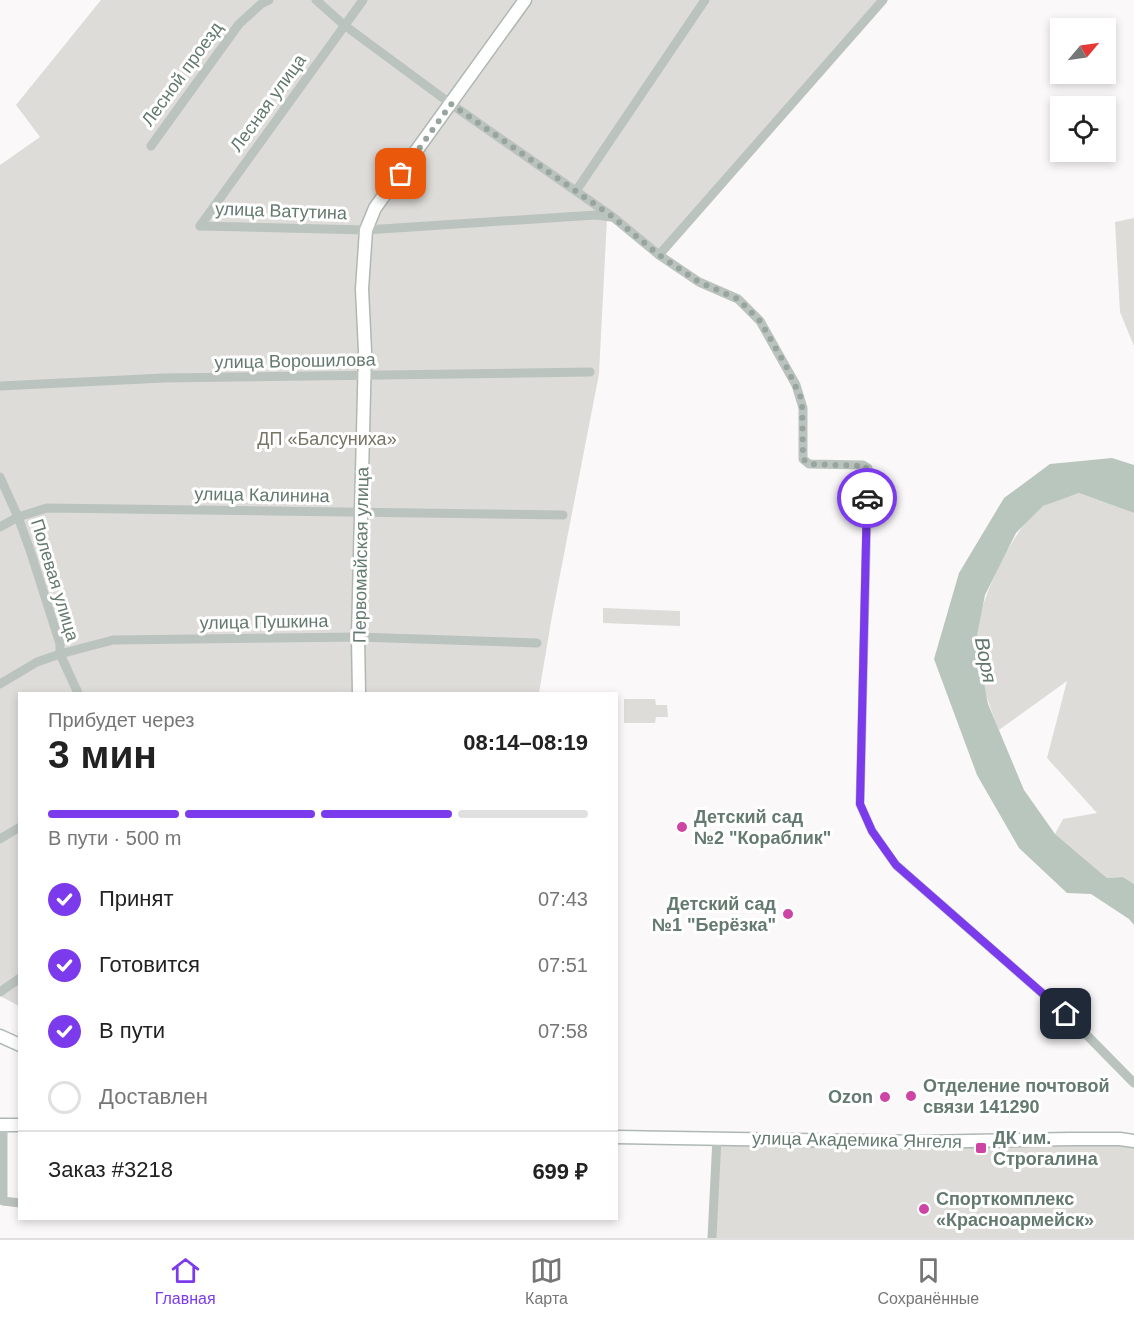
<!DOCTYPE html>
<html lang="ru">
<head>
<meta charset="utf-8">
<style>
	:root { --surface:#fff; --page:#f2f2f2; --text:#222; --muted:#767676; --line:#e0e0e0; --accent:#7c3aed }
	body { margin:0; font-family:Helvetica,sans-serif; background:var(--page); color:var(--text); height:100vh; display:flex; flex-direction:column; font-size:22px; white-space:nowrap }
	* { box-sizing:border-box; margin:0 }
	p { font-size:20px; color:var(--muted) }
	.icon { flex:none; width:33px; height:33px; fill:none; stroke:currentColor; stroke-width:2; stroke-linecap:round; stroke-linejoin:round }
	.map { position:relative; flex:1; overflow:hidden }
	.panel { position:absolute; left:18px; top:692px; width:600px; height:528px; display:flex; flex-direction:column; background:var(--surface); border-radius:0px; box-shadow:0 3px 9px #0003 }
	.panel>* { flex:none }
	.needle { width:39px; rotate:61deg }
	.fabs { position:absolute; left:1050px; top:18px; display:grid; gap:12px }
	.fabs a { display:grid; place-items:center; width:66px; height:66px; border-radius:0px; background:var(--surface); box-shadow:0 3px 9px #0003; font-size:30px }
	.pin { position:absolute; display:grid; place-items:center; width:51px; height:51px; color:#fff; margin:-26px; border-radius:12px; box-shadow:0 3px 9px #0006 }
	.courier { position:absolute; display:grid; place-items:center; width:60px; height:60px; margin:-30px; border:4px solid #7c3aed; border-radius:50%; background:#fff; color:#222; box-shadow:0 2px 8px #0007 }
	.headline em { font-style:normal; font-weight:600 }
	.headline div { display:flex; flex-direction:column-reverse }
	.headline { display:flex; align-items:center; justify-content:space-between; height:102px; padding:0 30px }
	h1 { font-size:39px; font-weight:600; line-height:45px }
	.bar { display:grid; grid-template-columns:repeat(4,1fr); gap:9px 6px; align-content:center; height:72px; padding:0 30px }
	.bar i { height:8px; border-radius:4px; background:var(--line) }
	.bar .active { background:var(--accent) }
	.bar p { grid-column:span 4 }
	.line { display:flex; align-items:center; gap:15px; padding:0 30px; border-top:2px solid var(--line) }
	.line div { flex:1 }
	ol { padding:0 30px; list-style:none }
	li { display:flex; align-items:center; gap:18px; height:66px }
	li p { margin-inline-start:auto }
	li .icon { padding:6px; border-radius:50%; background:var(--accent); color:#fff; stroke-width:4 }
	li:last-child { color:var(--muted) }
	li i { width:33px; height:33px; border:3px solid var(--line); border-radius:50% }
	.tabs { display:flex; justify-content:space-around; align-items:center; height:84px; border-top:2px solid var(--line); background:var(--surface); font-size:16px; color:var(--muted) }
	.tabs a { display:grid; justify-items:center; gap:3px }
	.tabs .active { color:var(--accent) }
	.map>svg:first-child { display:block }
</style>
</head>
<body>
<div class="map">
<svg width="1134" height="1238" viewBox="0 0 1134 1238">
	<rect width="100%" height="100%" fill="#faf8f8"/>
	<!-- green -->
	<g fill="#dedcd8">
		<polygon points="101,0 888,0 831,61 663,254 607,218 599,374 552,616 539,693 20,693 19,1006 0,996 0,165 40,137 16,105"/>
		<polygon points="1134,218 1134,346 1120,312 1115,222"/>
		<path d="M1079,493L1134,513V884L1123,877L1107,878L1055,834L1063,819L1097,813L1047,758L1067,681L999,730C988,705 978,669 976,641C975,608 1015,521 1045,505C1055,500 1068,497 1079,493Z"/>
		<polygon points="603,608 680,611 680,626 603,623"/>
		<polygon points="624,699 655,699 656,705 667,705 668,717 656,717 655,723 624,723"/>
		<polygon points="717,1138 1134,1141 1134,1238 712,1238"/>
	</g>
	<!-- water -->
	<polygon fill="#b8c6bd" points="1112,458 1134,465 1134,513 1079,493 1043,506 1016,533 985,595 976,640 988,704 1024,790 1055,834 1107,878 1123,877 1134,884 1134,925 1129,919 1091,894 1067,893 1019,848 977,775 934,659 959,573 1004,498 1050,464"/>
	<g fill="none" stroke-linecap="round" stroke-linejoin="round">
		<defs>
			<g id="secondary">
				<polyline points="359,693 358,637 365,351 362,289 366,230 375,208 525,0"/>
				<polyline points="0,1036 20,1045"/>
				<polyline points="0,1125 20,1125"/>
				<polyline points="616,1137 922,1142 1070,1139 1120,1139 1134,1141"/>
			</g>
		</defs>
		<!-- secondary casing -->
		<use href="#secondary" stroke="#aeb8b3" stroke-width="15"/>
		<!-- street -->
		<g stroke="#bbc3bf" stroke-width="9">
			<polyline points="316,0 344,25 451,104 613,217 659,255 699,282 738,299 760,321 796,385 803,408 803,459 809,464 863,465 868,468 860,804 872,831 896,865 1066,1014 1134,1083"/>
			<polyline points="151,146 239,24 261,4 269,0"/>
			<polyline points="576,191 705,0"/>
			<polyline points="200,226 366,230 596,215 611,217"/>
			<polyline points="200,226 363,0"/>
			<polyline points="659,255 883,0"/>
			<polyline points="0,386 164,378 590,372"/>
			<polyline points="0,477 18,517 30,550 60,644 60,654 78,693"/>
			<polyline points="0,527 18,517 47,508 563,515"/>
			<polyline points="0,684 37,662 60,654 113,640 358,637 537,643"/>
			<polyline points="0,839 20,827"/>
			<polyline points="0,992 20,978"/>
			<polyline points="3,1125 3,1201 20,1203"/>
			<polyline points="712,1238 717,1138"/>
		</g>
		<!-- secondary -->
		<use href="#secondary" stroke="#fff" stroke-width="12"/>
	</g>
	<g fill="none" stroke-linecap="round" stroke-linejoin="round">
		<!-- done -->
		<polyline stroke="#98a59f" stroke-width="6" stroke-dasharray="0 10.8" points="401,174 451,104 613,217 659,255 699,282 738,299 760,321 771,340 786,366 802,400 803,459 809,464 866,466 867,498"/>
		<!-- route -->
		<polyline stroke="#7c3aed" stroke-width="8" points="867,498 860,804 872,831 896,865 1066,1014"/>
	</g>
	<!-- markers -->
	<g fill="#ce44a4" stroke="#fff" stroke-width="2">
		<circle cx="682" cy="827" r="6"/>
		<circle cx="788" cy="914" r="6"/>
		<circle cx="911" cy="1096" r="6"/>
		<circle cx="885" cy="1097" r="6"/>
		<rect x="975" y="1142" width="12" height="12" rx="3"/>
		<circle cx="924" cy="1209" r="6"/>
	</g>
	<g text-anchor="middle" dominant-baseline="central" stroke-width="6" stroke-linejoin="round" paint-order="stroke">
		<!-- street labels -->
		<g font-size="18" fill="#64796f" stroke="#fff">
			<text transform="translate(182 74) rotate(-54)">Лесной проезд</text>
			<text transform="translate(268 103) rotate(-54)">Лесная улица</text>
			<text transform="translate(281 211) rotate(2)">улица Ватутина</text>
			<text transform="translate(295 361) rotate(-1)">улица Ворошилова</text>
			<text transform="translate(262 495) rotate(1)">улица Калинина</text>
			<text transform="translate(361 555) rotate(-89)">Первомайская улица</text>
			<text transform="translate(55 580) rotate(73)">Полевая улица</text>
			<text transform="translate(264 622) rotate(-1)">улица Пушкина</text>
			<text transform="translate(857 1140) rotate(1)">улица Академика Янгеля</text>
		</g>
		<!-- park labels -->
		<g font-size="18" fill="#787566" stroke="#fff">
			<text x="327" y="439">ДП «Балсуниха»</text>
		</g>
		<!-- poi labels -->
		<g font-size="18" font-weight="bold" fill="#64796f" stroke="#fff" text-anchor="start">
			<text x="694" y="817">Детский сад<tspan x="694" dy="21">№2 "Кораблик"</tspan></text>
			<text x="776" y="904" text-anchor="end">Детский сад<tspan x="776" dy="21">№1 "Берёзка"</tspan></text>
			<text x="923" y="1086">Отделение почтовой<tspan x="923" dy="21">связи 141290</tspan></text>
			<text x="873" y="1097" text-anchor="end">Ozon</text>
			<text x="993" y="1138">ДК им.<tspan x="993" dy="21">Строгалина</tspan></text>
			<text x="936" y="1199">Спорткомплекс<tspan x="936" dy="21">«Красноармейск»</tspan></text>
		</g>
		<!-- water labels -->
		<g font-size="20" font-style="italic" fill="#63786a" stroke="#fff">
			<text transform="translate(986 660) rotate(79)">Воря</text>
		</g>
	</g>
</svg>
<div class="fabs">
<a><svg class="needle" viewBox="-14 -14 28 28"><path d="M0-13l5 13h-10z" fill="#e53935"/><path d="M0 13l5-13h-10z" fill="#767676"/></svg></a>
<a><svg class="icon" aria-label="locate" viewBox="0 0 24 24"><circle cx="12" cy="12" r="6"/><path d="M12 2v4M12 18v4M2 12h4M18 12h4"/></svg></a>
</div>
<div class="pin" style="left:401px;top:174px;background:#ea580c"><svg class="icon" aria-label="bag" viewBox="0 0 24 24"><path d="M5 8h14l-1 12H6zM9 8a3 3 0 0 1 6 0"/></svg></div>
<div class="pin" style="left:1066px;top:1014px;background:#1f2937"><svg class="icon" aria-label="home" viewBox="0 0 24 24"><path d="M3 11l9-7 9 7M6 9v11h12V9"/></svg></div>
<div class="courier" style="left:867px;top:498px"><svg class="icon" aria-label="car" viewBox="0 0 24 24"><path d="M5 17H2v-5l4-1 3-4h7l3 4 3 1v5h-3M9 17h6M6 11h13"/><circle cx="7" cy="17" r="2"/><circle cx="17" cy="17" r="2"/></svg></div>
<section class="panel">
<div class="headline"><div><h1>3 мин</h1><p>Прибудет через</p></div><em>08:14–08:19</em></div>
<div class="bar"><i class="active"></i><i class="active"></i><i class="active"></i><i></i><p>В пути · 500 m</p></div>
<ol>
<li><svg class="icon" aria-label="check" viewBox="0 0 24 24"><path d="M5 12l5 5 9-10"/></svg>Принят<p>07:43</p></li>
<li><svg class="icon" aria-label="check" viewBox="0 0 24 24"><path d="M5 12l5 5 9-10"/></svg>Готовится<p>07:51</p></li>
<li><svg class="icon" aria-label="check" viewBox="0 0 24 24"><path d="M5 12l5 5 9-10"/></svg>В пути<p>07:58</p></li>
<li><i></i>Доставлен</li>
</ol>
<div class="line" style="height:78px"><div>Заказ #3218</div><b>699 ₽</b></div>
</section>
</div>
<nav class="tabs">
<a class="active"><svg class="icon" aria-label="home" viewBox="0 0 24 24"><path d="M3 11l9-7 9 7M6 9v11h12V9"/></svg>Главная</a>
<a><svg class="icon" aria-label="map" viewBox="0 0 24 24"><path d="M3 6l6-2 6 2 6-2v14l-6 2-6-2-6 2zM9 4v14M15 6v14"/></svg>Карта</a>
<a><svg class="icon" aria-label="saved" viewBox="0 0 24 24"><path d="M7 4h10v16l-5-4-5 4z"/></svg>Сохранённые</a>
</nav>
</body>
</html>
